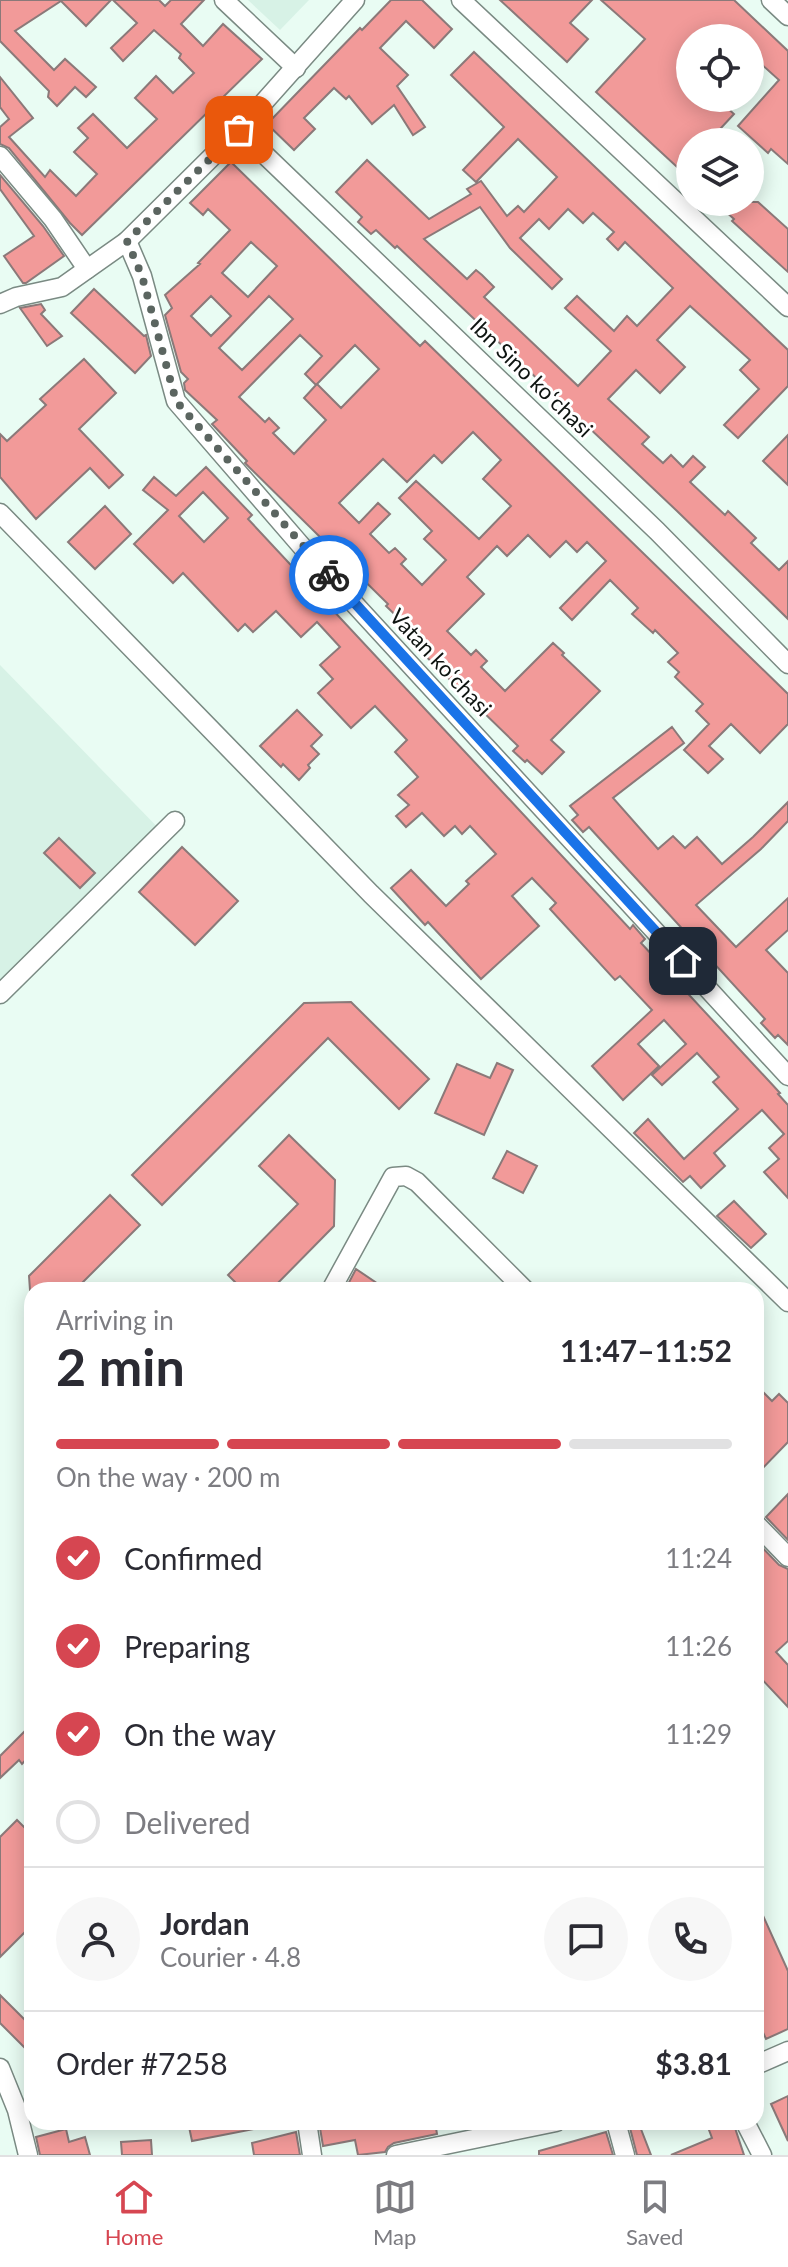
<!DOCTYPE html>
<html lang="en">
<head>
<meta charset="utf-8">
<style>
	:root { --surface:#fff; --page:#f7f7f7; --text:#2b2b33; --muted:#7c7c81; --line:#e1e1e2; --accent:#d64651 }
	body { margin:0; font-family:Lato,sans-serif; background:var(--page); color:var(--text); height:100vh; display:flex; flex-direction:column; font-size:30px; white-space:nowrap }
	* { box-sizing:border-box; margin:0 }
	p { font-size:26px; color:var(--muted) }
	.icon { flex:none; width:44px; height:44px; fill:none; stroke:currentColor; stroke-width:2; stroke-linecap:round; stroke-linejoin:round }
	.map { position:relative; flex:1; overflow:hidden }
	.sheet { position:absolute; left:24px; top:1282px; width:740px; height:848px; display:flex; flex-direction:column; background:var(--surface); border-radius:24px; box-shadow:0 4px 20px #0003 }
	.sheet>* { flex:none }
	.fabs { position:absolute; left:676px; top:24px; display:grid; gap:16px }
	.fabs a { display:grid; place-items:center; width:88px; height:88px; border-radius:50%; background:var(--surface); box-shadow:0 4px 20px #0003; font-size:40px }
	.pin { position:absolute; display:grid; place-items:center; width:68px; height:68px; color:#fff; margin:-34px; border-radius:16px; box-shadow:0 4px 12px #0006 }
	.courier { position:absolute; display:grid; place-items:center; width:80px; height:80px; margin:-40px; border:6px solid #1a73e8; border-radius:50%; background:#fff; color:#222; box-shadow:0 2px 10px #0007 }
	.headline em { font-style:normal; font-weight:700 }
	.headline div { display:flex; flex-direction:column-reverse }
	.headline { display:flex; align-items:center; justify-content:space-between; height:136px; padding:0 32px }
	h1 { font-size:52px; font-weight:700; line-height:60px }
	.bar { display:grid; grid-template-columns:repeat(4,1fr); gap:12px 8px; align-content:center; height:96px; padding:0 32px }
	.bar i { height:10px; border-radius:6px; background:var(--line) }
	.bar .active { background:var(--accent) }
	.bar p { grid-column:span 4 }
	.line { display:flex; align-items:center; gap:20px; padding:0 32px; border-top:2px solid var(--line) }
	.line div { flex:1 }
	.round { display:grid; place-items:center; flex:none; width:84px; height:84px; border-radius:42px; background:var(--page) }
	ol { padding:0 32px; list-style:none }
	li { display:flex; align-items:center; gap:24px; height:88px }
	li p { margin-inline-start:auto }
	li .icon { padding:8px; border-radius:50%; background:var(--accent); color:#fff; stroke-width:4 }
	li:last-child { color:var(--muted) }
	li i { width:44px; height:44px; border:4px solid var(--line); border-radius:50% }
	.dock { display:flex; justify-content:space-around; align-items:center; height:112px; border-top:2px solid var(--line); background:var(--surface); font-size:22px; color:var(--muted) }
	.dock a { display:grid; justify-items:center; gap:4px }
	.dock .active { color:var(--accent) }
	.map>svg:first-child { display:block }
</style>
</head>
<body>
<div class="map">
<svg width="788" height="2155" viewBox="0 0 788 2155">
	<rect width="100%" height="100%" fill="#e9fcf3"/>
	<!-- built -->
	<g fill="#d7f2e6">
		<polygon points="248,0 309,0 280,30"/>
		<polygon points="0,665 166,836 0,996"/>
	</g>
	<!-- building -->
	<g fill="#f29a99" stroke="#8b7979" stroke-width="2" fill-rule="evenodd">
		<polygon points="0,0 111,0 86,26 61,1 15,31 54,70 65,59 96,87 86,97 75,87 57,106 48,97 49,91 0,41"/>
		<polygon points="113,0 159,0 165,6 171,0 204,0 181,24 203,46 223,24 262,59 82,235 70,223 9,148 0,144 0,127 9,119 0,107 0,77 33,118 9,137 45,177 50,170 76,196 97,174 74,152 88,138 78,128 93,114 127,148 157,119 135,98 156,76 173,93 194,73 179,58 181,54 154,30 123,61 111,48 137,23"/>
		<polygon points="391,0 422,0 452,29 434,48 406,21 380,48 408,75 397,86 425,127 413,135 394,105 372,124 349,96 346,99 334,88 304,118 315,129 294,150 267,124 360,28 362,30"/>
		<polygon points="500,0 592,0 570,23 588,39 567,62"/>
		<polygon points="601,0 734,0 788,51 788,164 771,149 768,153 738,126 779,80 750,54 750,38 738,38 731,31 724,38 690,38 690,98 716,98 734,114 708,142 690,142 690,179 596,92 645,39"/>
		<path d="M474,52L788,350V386L738,438L724,425L759,389L740,370L750,360L690,306L657,340L685,367L660,393L636,370L608,399L649,437L642,444L663,463L671,455L683,467L693,456L705,467L690,482L725,515L728,511L756,538L751,543L779,570L788,561V619L677,511L397,246L395,248L376,230L371,234L358,222L362,217L336,192L367,160L429,219L471,194L467,189L481,181L507,216L518,206L524,212L557,177L518,139L476,182L463,170L504,127L451,75ZM480,207L510,248L552,289L562,279L520,238L539,219L549,229L568,209L583,223L593,213L614,232L607,239L618,250L625,242L673,288L637,326L627,316L614,331L577,296L565,308L611,351L578,386L484,297L494,287L482,275L476,270L467,279L424,239Z"/>
		<path d="M231,162L420,346L425,341L788,694V724L760,753L731,724L709,746L723,759L708,773L684,750L709,724L696,711L703,704L675,677L679,672L668,662L678,653L655,630L653,633L632,614L638,608L610,580L572,620L560,608L606,561L587,542L577,552L566,541L550,557L528,535L507,556L497,546L467,577L484,594L447,631L471,655L476,650L487,661L481,667L505,691L553,643L564,653L562,655L600,691L551,740L564,752L542,774L527,760L525,762L513,751L518,746L407,638L413,632L386,606L388,604L249,467L245,463L247,461L212,424L217,420L185,390L184,383L188,379L181,372L165,315L172,308L165,295L200,264L198,263L230,230L208,209L203,215L190,203ZM251,242L277,266L248,297L222,273ZM211,296L231,316L211,336L191,316ZM269,296L293,319L242,370L219,348ZM300,335L322,356L305,374L316,385L304,398L326,420L294,454L273,433L279,428L269,418L265,422L239,397ZM355,345L379,369L341,408L317,384ZM473,432L501,460L483,479L511,506L479,539L416,481L399,498L432,531L424,539L446,560L422,585L401,564L406,559L395,548L389,553L370,534L390,514L378,503L359,523L339,503L383,459L407,482L434,455L442,463Z"/>
		<polygon points="0,175 43,226 64,256 26,283 23,283 4,256 34,236 0,189"/>
		<polygon points="715,202 758,202 788,229 788,272 732,221 734,219"/>
		<polygon points="94,289 144,336 146,335 151,356 135,373 71,313"/>
		<polygon points="41,304 45,310 41,314 62,336 47,346 20,308"/>
		<polygon points="84,359 116,393 79,429 123,475 109,488 90,468 36,519 0,477 0,434 7,441 46,405 40,399"/>
		<polygon points="788,435 788,485 763,461"/>
		<path d="M206,467L252,515L248,519L630,929L633,925L645,939L641,943L780,1093L778,1094L788,1105V1198L764,1172L779,1159L769,1148L784,1134L762,1110L714,1153L725,1166L701,1188L690,1176L683,1182L634,1133L648,1119L684,1159L738,1109L713,1082L719,1077L697,1053L662,1085L652,1075L686,1044L664,1020L638,1044L659,1066L623,1100L592,1066L652,1010L620,976L615,980L550,909L556,903L532,878L512,896L539,926L481,979L428,922L425,925L391,888L411,870L446,906L469,884L466,881L496,854L470,826L462,834L455,826L444,836L422,813L406,827L396,816L409,805L398,795L418,777L395,752L407,740L375,706L351,728L318,693L333,679L320,665L340,647L317,622L301,637L276,611L253,632L245,624L238,631L183,573L173,583L134,544L168,510L143,490L154,477L176,496ZM203,492L228,518L204,542L179,516Z"/>
		<polygon points="105,506 131,534 95,569 68,542"/>
		<polygon points="297,710 322,735 311,746 319,754 308,765 310,768 299,780 283,764 281,767 260,746"/>
		<polygon points="672,727 684,743 613,798 658,849 673,836 685,848 697,837 722,864 753,837 788,802 788,821 761,849 696,905 736,947 788,898 788,930 766,950 788,973 788,1045 778,1035 775,1038 761,1023 765,1019 589,827 583,832 572,820 578,815 570,806"/>
		<polygon points="59,838 95,873 80,888 44,853"/>
		<polygon points="182,847 238,901 195,945 139,892"/>
		<polygon points="351,1002 429,1079 399,1109 328,1038 162,1205 132,1175 304,1003"/>
		<polygon points="497,1063 513,1070 484,1135 435,1113 457,1064 490,1078"/>
		<polygon points="289,1135 335,1180 334,1226 271,1290 243,1290 228,1275 298,1204 259,1166"/>
		<polygon points="507,1151 537,1166 523,1193 493,1178"/>
		<polygon points="110,1195 140,1225 75,1290 30,1290 29,1276"/>
		<polygon points="734,1201 766,1234 751,1248 717,1216"/>
		<polygon points="356,1269 387,1290 345,1290"/>
		<polygon points="756,1385 772,1401 779,1394 788,1403 788,1442 756,1475 756,1455 762,1449 756,1443"/>
		<polygon points="788,1494 788,1540 766,1517"/>
		<polygon points="756,1541 779,1565 788,1569 788,1641 776,1652 788,1665 788,1707 756,1673"/>
		<polygon points="32,1724 32,1753 22,1764 19,1760 0,1778 0,1756"/>
		<polygon points="17,1820 32,1835 32,1925 0,1957 0,1837"/>
		<polygon points="756,1900 788,1971 788,2029 766,2039 756,2017"/>
		<polygon points="0,1995 32,2027 32,2055 0,2023"/>
		<polygon points="788,2096 788,2141 771,2104"/>
		<polygon points="188,2122 253,2122 254,2129 192,2141"/>
		<polygon points="319,2122 435,2122 437,2134 394,2143 388,2147 385,2152 358,2155 355,2140 323,2146"/>
		<polygon points="706,2122 733,2122 744,2155 671,2155 712,2138"/>
		<polygon points="639,2124 651,2155 637,2155 630,2128"/>
		<polygon points="66,2129 69,2142 85,2137 90,2155 40,2155 36,2137"/>
		<polygon points="296,2132 300,2155 254,2155 252,2143"/>
		<polygon points="606,2132 613,2155 539,2155 539,2151"/>
		<polygon points="151,2140 152,2155 122,2155 121,2142"/>
	</g>
	<g fill="none" stroke-linecap="round" stroke-linejoin="round">
		<defs>
			<g id="minor">
				<polyline points="224,0 296,68"/>
				<polyline points="461,0 788,307"/>
				<polyline points="771,0 788,16"/>
				<polyline points="239,130 657,531 788,664"/>
				<polyline points="0,156 53,219 87,269"/>
				<polyline points="127,241 142,276 176,401 304,549 788,1076"/>
				<polyline points="0,304 16,297 62,287 127,241 239,130 355,0"/>
				<polyline points="0,513 371,894 788,1302"/>
				<polyline points="0,994 175,821"/>
				<polyline points="331,1290 393,1177 406,1176 417,1182 525,1290"/>
				<polyline points="756,1524 788,1557"/>
				<polyline points="756,2065 788,2051"/>
				<polyline points="0,2068 17,2110 28,2155"/>
				<polyline points="307,2122 312,2155"/>
				<polyline points="616,2122 625,2155"/>
				<polyline points="745,2122 762,2155"/>
				<polyline points="396,2155 556,2122"/>
			</g>
		</defs>
		<!-- minor casing -->
		<use href="#minor" stroke="#7a8a83" stroke-width="21"/>
		<!-- minor -->
		<use href="#minor" stroke="#fff" stroke-width="18"/>
	</g>
	<g fill="none" stroke-linecap="round" stroke-linejoin="round">
		<!-- done -->
		<polyline stroke="#5b6560" stroke-width="8" stroke-dasharray="0 14.4" points="239,130 127,241 142,276 176,401 329,575"/>
		<!-- route -->
		<polyline stroke="#1a73e8" stroke-width="10" points="329,575 683,961"/>
	</g>
	<g text-anchor="middle" dominant-baseline="central" stroke-width="6" stroke-linejoin="round" paint-order="stroke">
		<!-- street labels -->
		<g font-size="22" fill="#0e1411" stroke="#fff">
			<text transform="translate(532 377) rotate(44)">Ibn Sino koʻchasi</text>
			<text transform="translate(441 662) rotate(47)">Vatan koʻchasi</text>
		</g>
	</g>
</svg>
<div class="fabs">
<a><svg class="icon" aria-label="locate" viewBox="0 0 24 24"><circle cx="12" cy="12" r="6"/><path d="M12 2v4M12 18v4M2 12h4M18 12h4"/></svg></a>
<a><svg class="icon" aria-label="layers" viewBox="0 0 24 24"><path d="M12 4l9 5-9 5-9-5zM3 14l9 5 9-5"/></svg></a>
</div>
<div class="pin" style="left:239px;top:130px;background:#ea580c"><svg class="icon" aria-label="bag" viewBox="0 0 24 24"><path d="M5 8h14l-1 12H6zM9 8a3 3 0 0 1 6 0"/></svg></div>
<div class="pin" style="left:683px;top:961px;background:#1f2937"><svg class="icon" aria-label="home" viewBox="0 0 24 24"><path d="M3 11l9-7 9 7M6 9v11h12V9"/></svg></div>
<div class="courier" style="left:329px;top:575px"><svg class="icon" aria-label="bike" viewBox="0 0 24 24"><circle cx="6" cy="16" r="4"/><circle cx="18" cy="16" r="4"/><path d="M6 16l4-8h5l3 8M10 8l3 8H6M13 5h3"/></svg></div>
<section class="sheet">
<div class="headline"><div><h1>2 min</h1><p>Arriving in</p></div><em>11:47–11:52</em></div>
<div class="bar"><i class="active"></i><i class="active"></i><i class="active"></i><i></i><p>On the way · 200 m</p></div>
<ol>
<li><svg class="icon" aria-label="check" viewBox="0 0 24 24"><path d="M5 12l5 5 9-10"/></svg>Confirmed<p>11:24</p></li>
<li><svg class="icon" aria-label="check" viewBox="0 0 24 24"><path d="M5 12l5 5 9-10"/></svg>Preparing<p>11:26</p></li>
<li><svg class="icon" aria-label="check" viewBox="0 0 24 24"><path d="M5 12l5 5 9-10"/></svg>On the way<p>11:29</p></li>
<li><i></i>Delivered</li>
</ol>
<div class="line" style="height:144px"><a class="round"><svg class="icon" aria-label="person" viewBox="0 0 24 24"><circle cx="12" cy="8" r="4"/><path d="M4 21q1-7 8-7t8 7"/></svg></a><div><b>Jordan</b><p>Courier · 4.8</p></div><a class="round"><svg class="icon" aria-label="chat" viewBox="0 0 24 24"><path d="M4 5h16v11H9l-5 4z"/></svg></a><a class="round"><svg class="icon" aria-label="phone" viewBox="0 0 24 24"><path d="M5 4h4l2 5-3 2q2 4 5 5l2-3 5 2v4C11 20 4 13 5 4z"/></svg></a></div>
<div class="line" style="height:104px"><div>Order #7258</div><b>$3.81</b></div>
</section>
</div>
<nav class="dock">
<a class="active"><svg class="icon" aria-label="home" viewBox="0 0 24 24"><path d="M3 11l9-7 9 7M6 9v11h12V9"/></svg>Home</a>
<a><svg class="icon" aria-label="map" viewBox="0 0 24 24"><path d="M3 6l6-2 6 2 6-2v14l-6 2-6-2-6 2zM9 4v14M15 6v14"/></svg>Map</a>
<a><svg class="icon" aria-label="saved" viewBox="0 0 24 24"><path d="M7 4h10v16l-5-4-5 4z"/></svg>Saved</a>
</nav>
</body>
</html>
